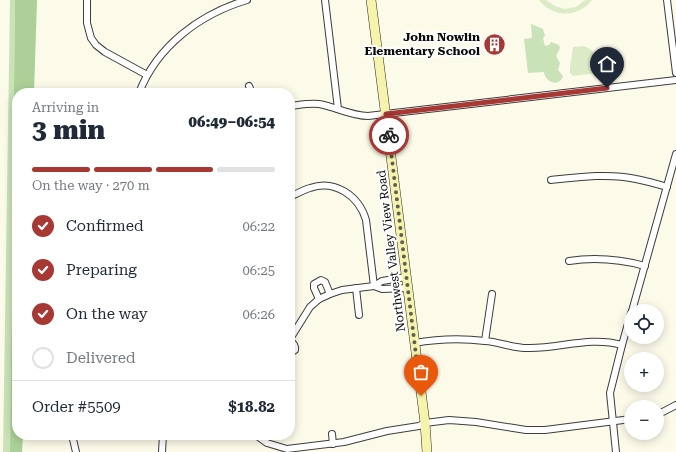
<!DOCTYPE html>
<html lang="en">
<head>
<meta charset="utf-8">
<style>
	:root { --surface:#fff; --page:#f2f2f3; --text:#1f2937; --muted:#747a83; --line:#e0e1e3; --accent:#a73834 }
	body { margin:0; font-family:"Roboto Serif",serif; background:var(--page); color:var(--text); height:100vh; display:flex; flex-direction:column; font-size:15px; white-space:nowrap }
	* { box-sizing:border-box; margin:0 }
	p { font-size:13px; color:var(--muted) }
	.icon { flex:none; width:22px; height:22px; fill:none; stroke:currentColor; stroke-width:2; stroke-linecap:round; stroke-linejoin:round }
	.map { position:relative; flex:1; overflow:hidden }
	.side { position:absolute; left:12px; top:88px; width:283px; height:352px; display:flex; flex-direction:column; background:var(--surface); border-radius:16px; box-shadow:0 2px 10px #0003 }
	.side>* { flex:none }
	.buttons { position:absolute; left:624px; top:304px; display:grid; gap:8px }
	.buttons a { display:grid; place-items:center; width:40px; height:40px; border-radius:50%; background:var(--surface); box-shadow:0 2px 10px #0003; font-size:20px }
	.pin { position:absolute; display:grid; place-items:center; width:34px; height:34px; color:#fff; margin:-41px -17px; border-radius:50% 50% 50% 0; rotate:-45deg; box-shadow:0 0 4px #0007 }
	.pin .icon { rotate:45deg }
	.courier { position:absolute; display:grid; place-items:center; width:40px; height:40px; margin:-20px; border:3px solid #a73834; border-radius:50%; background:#fff; color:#222; box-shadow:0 1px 5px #0007 }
	.head em { font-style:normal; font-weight:800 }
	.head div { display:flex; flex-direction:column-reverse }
	.head { display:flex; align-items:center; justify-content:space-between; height:68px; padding:0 20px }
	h1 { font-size:26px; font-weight:800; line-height:30px }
	.bar { display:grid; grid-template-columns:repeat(4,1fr); gap:6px 4px; align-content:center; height:48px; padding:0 20px }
	.bar i { height:5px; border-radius:3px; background:var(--line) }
	.bar .on { background:var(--accent) }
	.bar p { grid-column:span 4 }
	.line { display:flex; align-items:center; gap:10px; padding:0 20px; border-top:1px solid var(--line) }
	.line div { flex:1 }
	ol { padding:0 20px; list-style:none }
	li { display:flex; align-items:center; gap:12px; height:44px }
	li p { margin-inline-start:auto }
	li .icon { padding:4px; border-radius:50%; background:var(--accent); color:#fff; stroke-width:4 }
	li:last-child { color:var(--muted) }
	li i { width:22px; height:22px; border:2px solid var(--line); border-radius:50% }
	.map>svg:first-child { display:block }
</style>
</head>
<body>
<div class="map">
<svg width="676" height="452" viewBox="0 0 676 452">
	<rect width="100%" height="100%" fill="#fcfae9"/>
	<!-- green -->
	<g fill="#cae2b8">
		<polygon points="10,0 15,0 10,452 3,452"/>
		<path d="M531,24L543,29L545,36L543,38L545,46L549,45L551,42L559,45L560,48L556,56L560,63L558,70L563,76C559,88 545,82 544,72L528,73L524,39L532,38Z"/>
	</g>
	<!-- forest -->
	<polygon fill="#add099" points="15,0 37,0 34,93 17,93 17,435 23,435 22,452 10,452"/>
	<!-- pitch -->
	<g fill="#dceac8">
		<path d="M539,0H546L555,6L565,9L576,7L585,0H592C578,18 553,18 539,0Z"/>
		<path d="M582,46C595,48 600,61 597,73L573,76L570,73V68L573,47Z"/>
	</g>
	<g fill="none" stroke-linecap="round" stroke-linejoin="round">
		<defs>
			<g id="street">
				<polyline points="87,0 87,23 91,38 96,45 105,52 147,75"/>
				<polyline points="325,0 338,109"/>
				<polyline points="667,0 676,73"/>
				<polyline points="249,86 252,93"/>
				<path d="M139,93C157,46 200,14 247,0"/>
				<path d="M290,106C299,105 309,103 319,104C336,107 351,116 368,116L676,80"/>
				<path d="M551,180C578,177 610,173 636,179C646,181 657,184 667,187"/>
				<path d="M290,197C296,194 303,190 310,188C335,179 359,196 366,220L374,286"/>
				<path d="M569,261C596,257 619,259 645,266"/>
				<polyline points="374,286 382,289 408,288"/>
				<polyline points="356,288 359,315"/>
				<polyline points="319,299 314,288 314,284 321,280 325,282 330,294"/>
				<polyline points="632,311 676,154"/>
				<polyline points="290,339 310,307 319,299 330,294 342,290 374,286 382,281 406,277"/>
				<path d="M290,340C293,343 296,346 295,350L290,353"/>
				<polyline points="485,341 492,294"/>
				<path d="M414,343C437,339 461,338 485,341C500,342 515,349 530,348C562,348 590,336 622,345"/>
				<polyline points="657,415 676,405"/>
				<polyline points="332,434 333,444"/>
				<polyline points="72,435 76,452"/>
				<polyline points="256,435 267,443 287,449 344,442 387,431 419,426 425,423 449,420 476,422 526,430 545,430 631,419"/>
				<polyline points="162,452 163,435"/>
				<polyline points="616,452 610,393 622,345 631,313"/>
			</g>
			<polyline id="secondary" points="371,0 425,423 427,452"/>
		</defs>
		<!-- street casing -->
		<use href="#street" stroke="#3d3d3d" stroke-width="8"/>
		<!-- secondary casing -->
		<use href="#secondary" stroke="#2c2c2c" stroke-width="10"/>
		<!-- street -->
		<use href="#street" stroke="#fff" stroke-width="6"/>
		<!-- secondary -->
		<use href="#secondary" stroke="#f5f3ac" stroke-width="9"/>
	</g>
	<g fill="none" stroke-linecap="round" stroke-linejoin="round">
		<!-- done -->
		<polyline stroke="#5f5e58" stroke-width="4" stroke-dasharray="0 7.2" points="389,135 421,396"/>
		<!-- route -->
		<polyline stroke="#a73834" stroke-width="5" points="389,135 386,114 607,88"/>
	</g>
	<!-- icons -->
	<defs>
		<symbol id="building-disc" viewBox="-11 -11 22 22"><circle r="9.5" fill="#a73834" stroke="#fff"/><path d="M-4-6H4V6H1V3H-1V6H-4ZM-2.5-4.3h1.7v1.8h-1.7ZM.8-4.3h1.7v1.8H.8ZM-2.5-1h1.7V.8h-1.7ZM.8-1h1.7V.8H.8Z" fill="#fff"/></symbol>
	</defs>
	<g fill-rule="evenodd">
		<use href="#building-disc" x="482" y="32" width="25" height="25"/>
	</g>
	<g text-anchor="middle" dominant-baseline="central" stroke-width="4" stroke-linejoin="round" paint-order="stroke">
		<!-- poi labels -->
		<g font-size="12" font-weight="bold" fill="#0a0a0a" stroke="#fff" text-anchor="end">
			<text x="480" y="37">John Nowlin<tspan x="480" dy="14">Elementary School</tspan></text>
		</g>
		<!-- street labels -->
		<g font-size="12" fill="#0a0a0a" stroke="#fff">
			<text transform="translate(391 251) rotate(-97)">Northwest Valley View Road</text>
		</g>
	</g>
</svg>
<div class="buttons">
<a><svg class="icon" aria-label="locate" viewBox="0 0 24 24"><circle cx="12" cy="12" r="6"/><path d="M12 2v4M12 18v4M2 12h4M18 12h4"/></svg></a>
<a>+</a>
<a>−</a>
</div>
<div class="pin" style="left:421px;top:396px;background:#ea580c"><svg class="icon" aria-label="bag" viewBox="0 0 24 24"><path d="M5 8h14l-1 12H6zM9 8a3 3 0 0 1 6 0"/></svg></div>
<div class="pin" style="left:607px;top:88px;background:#1f2937"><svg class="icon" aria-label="home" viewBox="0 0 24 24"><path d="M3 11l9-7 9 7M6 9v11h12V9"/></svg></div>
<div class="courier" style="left:389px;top:135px"><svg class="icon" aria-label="bike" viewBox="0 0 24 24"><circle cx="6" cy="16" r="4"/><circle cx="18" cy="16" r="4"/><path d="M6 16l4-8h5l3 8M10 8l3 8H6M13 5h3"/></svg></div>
<section class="side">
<div class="head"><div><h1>3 min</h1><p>Arriving in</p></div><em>06:49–06:54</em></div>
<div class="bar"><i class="on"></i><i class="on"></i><i class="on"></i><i></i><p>On the way · 270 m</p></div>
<ol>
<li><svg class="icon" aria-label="check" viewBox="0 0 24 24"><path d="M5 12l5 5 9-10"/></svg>Confirmed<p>06:22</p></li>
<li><svg class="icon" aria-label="check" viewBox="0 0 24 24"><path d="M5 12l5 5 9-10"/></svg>Preparing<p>06:25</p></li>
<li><svg class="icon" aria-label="check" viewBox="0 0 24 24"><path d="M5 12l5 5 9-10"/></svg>On the way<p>06:26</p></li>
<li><i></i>Delivered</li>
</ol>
<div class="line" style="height:52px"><div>Order #5509</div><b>$18.82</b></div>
</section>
</div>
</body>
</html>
